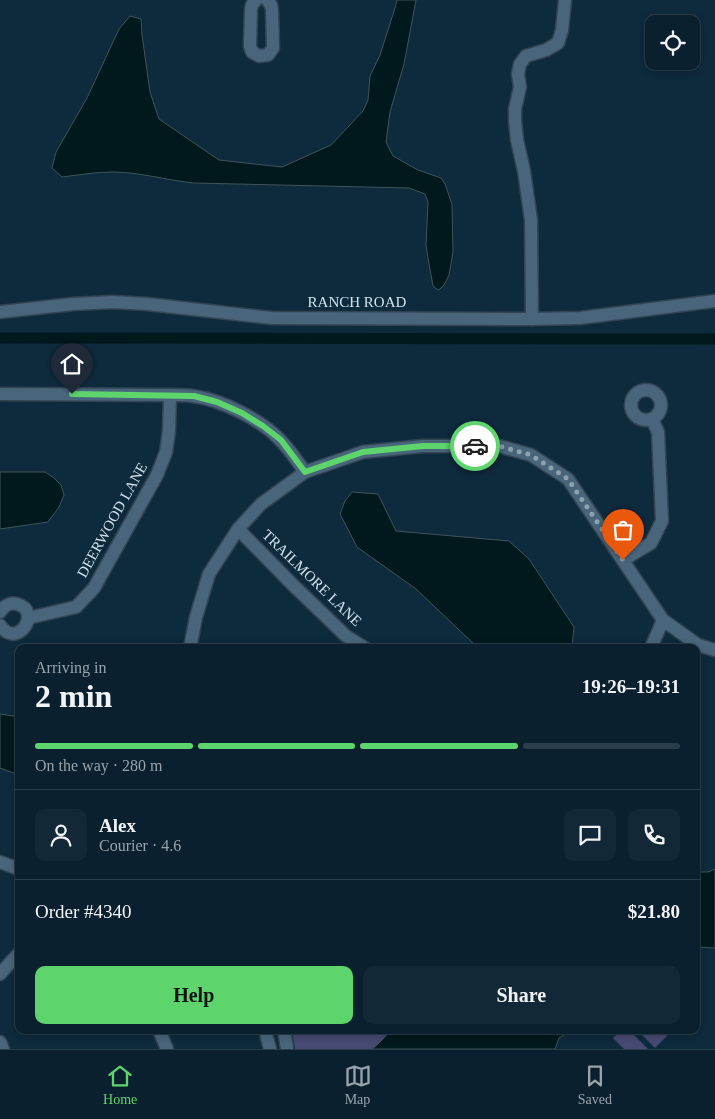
<!DOCTYPE html>
<html lang="en">
<head>
<meta charset="utf-8">
<style>
	:root { --surface:#0a202e; --page:#132836; --text:#f1f3f6; --muted:#99a3aa; --line:#2a3e4a; --accent:#5ed56c }
	body { margin:0; font-family:Georgia,serif; background:var(--page); color:var(--text); height:100vh; display:flex; flex-direction:column; font-size:19px; white-space:nowrap }
	* { box-sizing:border-box; margin:0 }
	p { font-size:16px; color:var(--muted) }
	.icon { flex:none; width:28px; height:28px; fill:none; stroke:currentColor; stroke-width:2; stroke-linecap:round; stroke-linejoin:round }
	.map { position:relative; flex:1; overflow:hidden }
	.panel { position:absolute; left:15px; top:644px; width:685px; height:390px; display:flex; flex-direction:column; background:var(--surface); border-radius:10px; box-shadow:0 2px 8px #0003,0 0 0 1px var(--line) }
	.panel>* { flex:none }
	.tools { position:absolute; left:645px; top:15px; display:grid; gap:10px }
	.tools a { display:grid; place-items:center; width:55px; height:55px; border-radius:10px; background:var(--surface); box-shadow:0 2px 8px #0003,0 0 0 1px var(--line); font-size:25px }
	.pin { position:absolute; display:grid; place-items:center; width:42px; height:42px; color:#fff; margin:-51px -21px; border-radius:50% 50% 50% 0; rotate:-45deg; box-shadow:0 0 5px #0007 }
	.pin .icon { rotate:45deg }
	.courier { position:absolute; display:grid; place-items:center; width:50px; height:50px; margin:-25px; border:4px solid #5ed56c; border-radius:50%; background:#fff; color:#222; box-shadow:0 1px 6px #0007 }
	.headline em { font-style:normal; font-weight:800 }
	.headline div { display:flex; flex-direction:column-reverse }
	.headline { display:flex; align-items:center; justify-content:space-between; height:85px; padding:0 20px }
	h1 { font-size:32px; font-weight:800; line-height:38px }
	.bar { display:grid; grid-template-columns:repeat(4,1fr); gap:8px 5px; align-content:center; height:60px; padding:0 20px }
	.bar i { height:6px; border-radius:4px; background:var(--line) }
	.bar .active { background:var(--accent) }
	.bar p { grid-column:span 4 }
	.line { display:flex; align-items:center; gap:12px; padding:0 20px; border-top:1px solid var(--line) }
	.line div { flex:1 }
	.round { display:grid; place-items:center; flex:none; width:52px; height:52px; border-radius:10px; background:var(--page) }
	.primary-button { display:flex; gap:10px; margin-top:auto; padding:10px 20px }
	.primary-button a { flex:1; height:58px; border-radius:10px; background:var(--accent); color:#111; font-size:20px; font-weight:800; line-height:58px; text-align:center }
	.primary-button a+a { background:var(--page); color:var(--text) }
	.dock { display:flex; justify-content:space-around; align-items:center; height:70px; border-top:1px solid var(--line); background:var(--surface); font-size:14px; color:var(--muted) }
	.dock a { display:grid; justify-items:center; gap:2px }
	.dock .active { color:var(--accent) }
	.map>svg:first-child { display:block }
</style>
</head>
<body>
<div class="map">
<svg width="715" height="1049" viewBox="0 0 715 1049">
	<rect width="100%" height="100%" fill="#0e2a3d"/>
	<!-- green -->
	<g fill="#464971">
		<polygon points="292,1030 390,1030 384,1038 372,1049 295,1049"/>
		<polygon points="622,1030 629,1030 648,1049 624,1049 613,1038"/>
		<polygon points="637,1030 661,1030 667,1036 655,1048"/>
	</g>
	<!-- water -->
	<g fill="#00191c" stroke="#3f555b">
		<path d="M397,0H416L404,64L390,112L386,142L393,156L418,170L441,178L445,184L452,204L453,252L449,275L444,285L440,289L438,290L433,286L428,258L426,245L428,202L425,194L409,188L193,183C166,180 139,172 112,172C96,172 79,175 62,177L52,168L56,152L87,98L119,29L130,16L141,19L142,35L150,92L159,119L219,160L282,167L331,145L363,111L368,100L370,76L380,55L395,8Z"/>
		<polygon points="0,472 45,472 54,478 61,485 64,495 59,507 48,522 0,529"/>
		<polygon points="352,492 378,494 396,531 509,541 529,559 574,627 572,647 477,647 416,589 357,547 340,514 345,501"/>
		<polygon points="0,714 19,717 19,775 0,768"/>
		<polygon points="715,869 715,948 696,947 696,872 708,872"/>
		<polygon points="391,1030 572,1030 559,1038 555,1049 373,1049 383,1039"/>
	</g>
	<g fill="none" stroke-linecap="round" stroke-linejoin="round">
		<!-- canal -->
		<polyline stroke="#00191c" stroke-width="11" points="0,338 715,339"/>
		<defs>
			<g id="minor">
				<polyline points="256,0 252,5 251,9 250,46 252,52 259,56 268,55 273,48 272,10 271,5 267,0"/>
				<polyline points="0,312 73,304 113,302 147,304 272,318 532,319 580,318 715,301"/>
				<polyline points="532,319 531,220 524,171 517,140 515,120 515,109 520,87 518,74 520,64 526,56 546,50 558,43 562,30 565,0"/>
				<circle cx="646" cy="405" r="15"/>
				<path d="M0,394L170,395C178,395 186,395 193,396C222,400 262,420 281,441C290,450 297,461 305,472"/>
				<polyline points="238,529 292,584 346,636 365,648"/>
				<polyline points="623,560 651,543 662,521 658,432 652,419"/>
				<path d="M0,612C4,606 10,602 17,604C43,611 17,651 0,625"/>
				<polyline points="28,618 76,607 94,588 157,475 166,452 169,431 170,395"/>
				<polyline points="190,648 196,617 209,574 238,529 261,504 305,472 363,452 423,446 499,446 531,455 568,479 663,620 698,645 715,650"/>
				<polyline points="651,648 663,620"/>
				<polyline points="0,862 19,869"/>
				<polyline points="0,974 19,953"/>
				<polyline points="159,1030 167,1049"/>
				<polyline points="265,1030 270,1049"/>
				<polyline points="284,1030 287,1049"/>
				<polyline points="0,1042 3,1049"/>
			</g>
		</defs>
		<!-- minor casing -->
		<use href="#minor" stroke="#324453" stroke-width="15"/>
		<!-- minor -->
		<use href="#minor" stroke="#48657b" stroke-width="12"/>
	</g>
	<g fill="none" stroke-linecap="round" stroke-linejoin="round">
		<!-- done -->
		<polyline stroke="#8da1af" stroke-width="5" stroke-dasharray="0 9" points="475,446 499,446 531,455 568,479 623,560"/>
		<!-- route -->
		<polyline stroke="#5ed56c" stroke-width="6" points="72,394 194,396 217,402 242,413 263,426 281,440 305,472 363,452 423,446 475,446"/>
	</g>
	<g text-anchor="middle" dominant-baseline="central" stroke-width="4" stroke-linejoin="round" paint-order="stroke">
		<!-- street labels -->
		<g font-size="15" fill="#d1e1ed" stroke="#0e2a3d">
			<text x="357" y="302">RANCH ROAD</text>
			<text transform="translate(112 520) rotate(-61)">DEERWOOD LANE</text>
			<text transform="translate(312 578) rotate(44)">TRAILMORE LANE</text>
		</g>
	</g>
</svg>
<div class="tools">
<a><svg class="icon" aria-label="locate" viewBox="0 0 24 24"><circle cx="12" cy="12" r="6"/><path d="M12 2v4M12 18v4M2 12h4M18 12h4"/></svg></a>
</div>
<div class="pin" style="left:623px;top:560px;background:#ea580c"><svg class="icon" aria-label="bag" viewBox="0 0 24 24"><path d="M5 8h14l-1 12H6zM9 8a3 3 0 0 1 6 0"/></svg></div>
<div class="pin" style="left:72px;top:394px;background:#1f2937"><svg class="icon" aria-label="home" viewBox="0 0 24 24"><path d="M3 11l9-7 9 7M6 9v11h12V9"/></svg></div>
<div class="courier" style="left:475px;top:446px"><svg class="icon" aria-label="car" viewBox="0 0 24 24"><path d="M5 17H2v-5l4-1 3-4h7l3 4 3 1v5h-3M9 17h6M6 11h13"/><circle cx="7" cy="17" r="2"/><circle cx="17" cy="17" r="2"/></svg></div>
<section class="panel">
<div class="headline"><div><h1>2 min</h1><p>Arriving in</p></div><em>19:26–19:31</em></div>
<div class="bar"><i class="active"></i><i class="active"></i><i class="active"></i><i></i><p>On the way · 280 m</p></div>
<div class="line" style="height:90px"><a class="round"><svg class="icon" aria-label="person" viewBox="0 0 24 24"><circle cx="12" cy="8" r="4"/><path d="M4 21q1-7 8-7t8 7"/></svg></a><div><b>Alex</b><p>Courier · 4.6</p></div><a class="round"><svg class="icon" aria-label="chat" viewBox="0 0 24 24"><path d="M4 5h16v11H9l-5 4z"/></svg></a><a class="round"><svg class="icon" aria-label="phone" viewBox="0 0 24 24"><path d="M5 4h4l2 5-3 2q2 4 5 5l2-3 5 2v4C11 20 4 13 5 4z"/></svg></a></div>
<div class="line" style="height:65px"><div>Order #4340</div><b>$21.80</b></div>
<div class="primary-button"><a>Help</a><a>Share</a></div>
</section>
</div>
<nav class="dock">
<a class="active"><svg class="icon" aria-label="home" viewBox="0 0 24 24"><path d="M3 11l9-7 9 7M6 9v11h12V9"/></svg>Home</a>
<a><svg class="icon" aria-label="map" viewBox="0 0 24 24"><path d="M3 6l6-2 6 2 6-2v14l-6 2-6-2-6 2zM9 4v14M15 6v14"/></svg>Map</a>
<a><svg class="icon" aria-label="saved" viewBox="0 0 24 24"><path d="M7 4h10v16l-5-4-5 4z"/></svg>Saved</a>
</nav>
</body>
</html>
